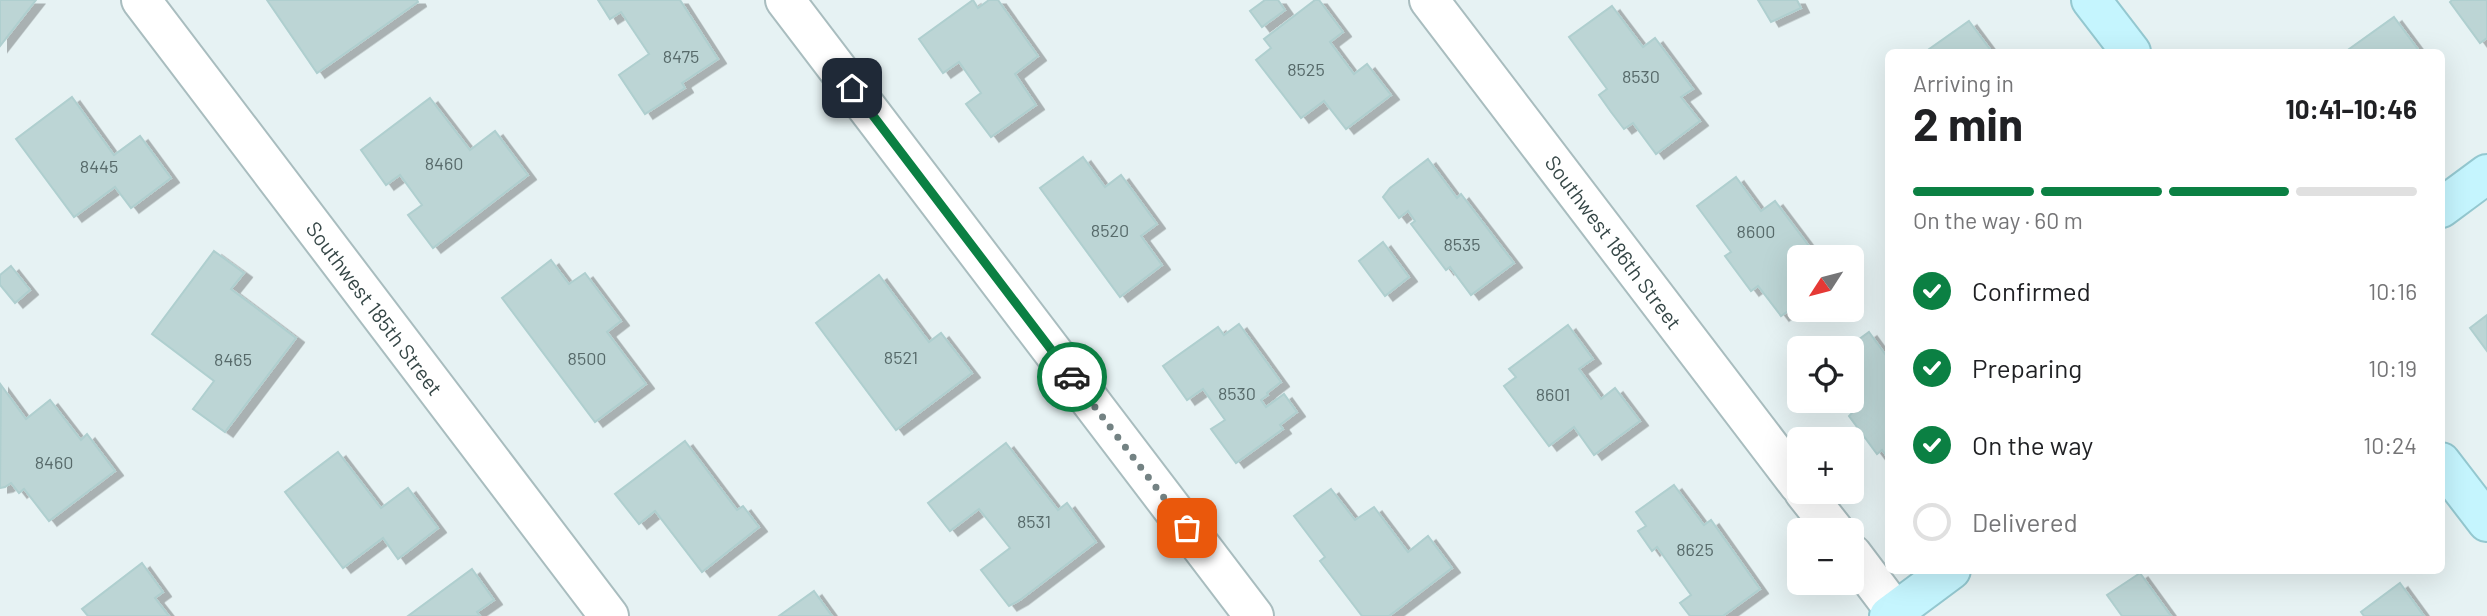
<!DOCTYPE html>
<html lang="en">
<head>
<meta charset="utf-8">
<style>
	:root { --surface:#fff; --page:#f6f6f6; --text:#202124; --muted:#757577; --line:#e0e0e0; --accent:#0b8043 }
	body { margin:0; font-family:Barlow,sans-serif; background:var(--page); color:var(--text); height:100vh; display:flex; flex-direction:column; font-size:26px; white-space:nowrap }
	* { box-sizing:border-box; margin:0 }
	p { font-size:23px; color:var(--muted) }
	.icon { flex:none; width:38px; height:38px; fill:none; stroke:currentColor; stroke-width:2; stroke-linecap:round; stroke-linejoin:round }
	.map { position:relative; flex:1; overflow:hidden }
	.side { position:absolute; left:1885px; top:49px; width:560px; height:525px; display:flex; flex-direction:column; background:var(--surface); border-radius:10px; box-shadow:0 7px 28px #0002 }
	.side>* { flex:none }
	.needle { width:46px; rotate:234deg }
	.fabs { position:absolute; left:1787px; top:245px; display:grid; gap:14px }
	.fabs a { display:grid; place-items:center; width:77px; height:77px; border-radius:10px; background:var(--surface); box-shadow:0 7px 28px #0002; font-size:35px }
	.pin { position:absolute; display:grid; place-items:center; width:60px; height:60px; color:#fff; margin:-30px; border-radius:14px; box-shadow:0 4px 10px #0006 }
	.courier { position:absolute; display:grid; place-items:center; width:70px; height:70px; margin:-35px; border:5px solid #0b8043; border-radius:50%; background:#fff; color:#222; box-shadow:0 2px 9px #0007 }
	.head em { font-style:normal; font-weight:700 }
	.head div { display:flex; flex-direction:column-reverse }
	.head { display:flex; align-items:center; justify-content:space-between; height:119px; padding:0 28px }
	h1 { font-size:46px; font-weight:700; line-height:52px }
	.bar { display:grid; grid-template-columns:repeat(4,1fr); gap:10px 7px; align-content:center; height:84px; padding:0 28px }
	.bar i { height:9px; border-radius:5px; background:var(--line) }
	.bar .active { background:var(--accent) }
	.bar p { grid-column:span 4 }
	ol { padding:0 28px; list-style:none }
	li { display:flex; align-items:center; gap:21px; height:77px }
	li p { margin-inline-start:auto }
	li .icon { padding:7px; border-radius:50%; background:var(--accent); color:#fff; stroke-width:4 }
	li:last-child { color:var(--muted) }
	li i { width:38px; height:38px; border:4px solid var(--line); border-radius:50% }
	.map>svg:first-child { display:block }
</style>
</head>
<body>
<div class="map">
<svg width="2487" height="616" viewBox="0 0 2487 616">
	<defs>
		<filter id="shadow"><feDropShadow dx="8" dy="4.5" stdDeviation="0" flood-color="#0004"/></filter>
	</defs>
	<rect width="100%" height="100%" fill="#e6f2f3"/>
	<!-- building -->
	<g fill="#bcd5d5" stroke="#afcfcf" stroke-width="2" filter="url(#shadow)">
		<polygon points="0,0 36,0 0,46"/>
		<polygon points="267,0 417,0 418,2 317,73"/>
		<polygon points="598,0 680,0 718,59 682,83 685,88 645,114 619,75 649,54 621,12 610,19"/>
		<polygon points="973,0 978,8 989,0 998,0 1038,56 1015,74 1036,105 991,137 966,104 981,93 959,62 943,73 919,39"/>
		<polygon points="1265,0 1278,0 1285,10 1262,27 1250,11"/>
		<polygon points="1315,0 1319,0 1343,32 1330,42 1354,74 1367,64 1391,95 1346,129 1324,101 1301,118 1256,60 1271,48 1264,39"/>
		<polygon points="1758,0 1797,0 1801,8 1771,22"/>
		<polygon points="2452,0 2487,0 2487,38 2480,43 2450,2"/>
		<polygon points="1612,6 1643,47 1655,38 1693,89 1681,97 1700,121 1656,154 1633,123 1624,129 1611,112 1599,95 1607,89 1569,37"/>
		<polygon points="2394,17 2420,52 2345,52"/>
		<polygon points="1969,21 1992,52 1925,52"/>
		<polygon points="72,97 114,155 140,136 171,178 131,208 115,187 74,217 16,139"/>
		<polygon points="430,98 470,150 495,131 528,175 433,248 408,215 422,205 400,175 386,185 361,150"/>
		<polygon points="1083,157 1105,187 1121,175 1157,224 1141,236 1162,265 1120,297 1040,188"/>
		<polygon points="1428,159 1457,198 1461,194 1514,263 1471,295 1450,267 1446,270 1411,224 1415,221 1408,211 1399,218 1383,197 1390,188"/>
		<polygon points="1736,177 1761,211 1775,201 1812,250 1803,257 1799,257 1799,303 1781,316 1758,286 1751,291 1725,256 1731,252 1697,206"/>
		<polygon points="1383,242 1409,277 1385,296 1359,261"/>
		<polygon points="214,251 244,273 231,289 296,338 225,432 193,409 214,381 152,334"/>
		<polygon points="551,260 569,284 585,273 621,321 607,332 646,384 595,422 502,298"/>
		<polygon points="11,266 30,290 15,303 0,285 0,275"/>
		<polygon points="879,275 929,342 941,333 972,373 896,430 816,323"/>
		<polygon points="2487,315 2487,351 2470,328"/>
		<polygon points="1239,324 1281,382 1267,393 1268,395 1261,400 1266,407 1284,394 1297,412 1280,425 1283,429 1236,463 1211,429 1225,420 1203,389 1187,400 1163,366 1218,327 1224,335"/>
		<polygon points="1568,325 1593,359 1579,369 1601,399 1615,388 1640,421 1594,455 1574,427 1549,446 1504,386 1516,377 1509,369"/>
		<polygon points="1869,332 1888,358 1888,458 1882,450 1877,454 1849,416 1852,413 1843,401 1852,401 1852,348 1847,348"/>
		<polygon points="1,385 26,419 50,400 81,440 87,434 115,471 49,521 24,489 19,493 11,483 5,487 0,488"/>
		<polygon points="685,441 737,510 743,506 759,527 702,572 655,511 639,524 615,494"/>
		<polygon points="1006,443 1058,510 1067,503 1096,542 1020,600 1009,606 981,570 1010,548 979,509 950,531 928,503"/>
		<polygon points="338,452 381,508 408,488 438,528 398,559 383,538 343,568 285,492"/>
		<polygon points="1674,485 1704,525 1711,520 1760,589 1723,616 1690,616 1680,603 1691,595 1657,547 1652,551 1638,531 1646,526 1636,512"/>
		<polygon points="1331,489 1355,520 1374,507 1408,552 1428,536 1452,568 1389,616 1362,616 1320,561 1325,557 1294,516"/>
		<polygon points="142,563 163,592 155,598 169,616 88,616 82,609"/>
		<polygon points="472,569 494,600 477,612 480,616 408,616"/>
		<polygon points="2140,573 2171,616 2122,616 2107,595"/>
		<polygon points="2400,583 2424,616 2364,616 2361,612"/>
		<polygon points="814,591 832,616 779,616"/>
	</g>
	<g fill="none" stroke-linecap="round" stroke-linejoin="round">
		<defs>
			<g id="street">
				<polyline points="141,0 609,616"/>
				<polyline points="785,0 1254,616"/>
				<polyline points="1429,0 1799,485"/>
				<polyline points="1804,492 1834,530"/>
				<polyline points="1852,554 1895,611"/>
			</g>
			<g id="secondary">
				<polyline points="2091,0 2131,52"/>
				<polyline points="2441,208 2487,174"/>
				<polyline points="2441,462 2487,522"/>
				<polyline points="1889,616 1951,570"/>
			</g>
		</defs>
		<!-- street casing -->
		<use href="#street" stroke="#a9bdbf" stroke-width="42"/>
		<!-- secondary casing -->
		<use href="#secondary" stroke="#94c8d0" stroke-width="42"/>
		<!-- street -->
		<use href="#street" stroke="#fff" stroke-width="38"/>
		<!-- secondary -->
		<use href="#secondary" stroke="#c5f5fe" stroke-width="38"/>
	</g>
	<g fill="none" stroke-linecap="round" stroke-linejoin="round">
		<!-- done -->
		<polyline stroke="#738283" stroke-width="7" stroke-dasharray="0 12.6" points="1072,377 1187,528"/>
		<!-- route -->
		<polyline stroke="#0b8043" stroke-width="9" points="852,88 1072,377"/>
	</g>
	<g text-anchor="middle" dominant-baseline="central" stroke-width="5" stroke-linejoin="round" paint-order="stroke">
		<!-- number labels -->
		<g font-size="18" fill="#576a6a">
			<text x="681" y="56">8475</text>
			<text x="1306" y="69">8525</text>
			<text x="1641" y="76">8530</text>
			<text x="444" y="163">8460</text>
			<text x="99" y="166">8445</text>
			<text x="1110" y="230">8520</text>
			<text x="1756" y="231">8600</text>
			<text x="1462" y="244">8535</text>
			<text x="901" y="357">8521</text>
			<text x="587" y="358">8500</text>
			<text x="233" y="359">8465</text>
			<text x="1237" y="393">8530</text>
			<text x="1553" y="394">8601</text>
			<text x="54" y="462">8460</text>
			<text x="1034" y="521">8531</text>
			<text x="1695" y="549">8625</text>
		</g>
		<!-- street labels -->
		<g font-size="21" fill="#354646" stroke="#fff">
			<text transform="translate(1614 242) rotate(53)">Southwest 186th Street</text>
			<text transform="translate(375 308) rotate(53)">Southwest 185th Street</text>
		</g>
	</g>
</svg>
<div class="fabs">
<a><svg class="needle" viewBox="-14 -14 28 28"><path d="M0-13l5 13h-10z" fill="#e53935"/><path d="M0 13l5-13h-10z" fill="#757577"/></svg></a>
<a><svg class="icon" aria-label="locate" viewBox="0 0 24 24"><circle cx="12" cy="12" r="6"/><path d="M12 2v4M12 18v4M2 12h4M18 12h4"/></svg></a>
<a>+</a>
<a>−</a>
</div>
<div class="pin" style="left:1187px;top:528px;background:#ea580c"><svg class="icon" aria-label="bag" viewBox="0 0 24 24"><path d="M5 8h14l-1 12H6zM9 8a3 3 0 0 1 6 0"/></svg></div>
<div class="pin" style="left:852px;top:88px;background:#1f2937"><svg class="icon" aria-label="home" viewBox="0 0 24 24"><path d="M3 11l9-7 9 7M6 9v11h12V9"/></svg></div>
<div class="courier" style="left:1072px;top:377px"><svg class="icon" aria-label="car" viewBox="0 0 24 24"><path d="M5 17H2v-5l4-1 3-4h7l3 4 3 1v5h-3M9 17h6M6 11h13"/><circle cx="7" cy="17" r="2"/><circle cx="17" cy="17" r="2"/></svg></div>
<section class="side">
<div class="head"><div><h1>2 min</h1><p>Arriving in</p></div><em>10:41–10:46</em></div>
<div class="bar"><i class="active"></i><i class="active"></i><i class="active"></i><i></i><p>On the way · 60 m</p></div>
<ol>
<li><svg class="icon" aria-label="check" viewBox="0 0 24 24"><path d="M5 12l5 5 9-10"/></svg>Confirmed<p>10:16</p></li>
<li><svg class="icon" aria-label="check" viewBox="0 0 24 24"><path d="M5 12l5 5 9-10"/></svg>Preparing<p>10:19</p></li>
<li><svg class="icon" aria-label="check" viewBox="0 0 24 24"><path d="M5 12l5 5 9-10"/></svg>On the way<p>10:24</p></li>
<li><i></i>Delivered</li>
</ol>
</section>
</div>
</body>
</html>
